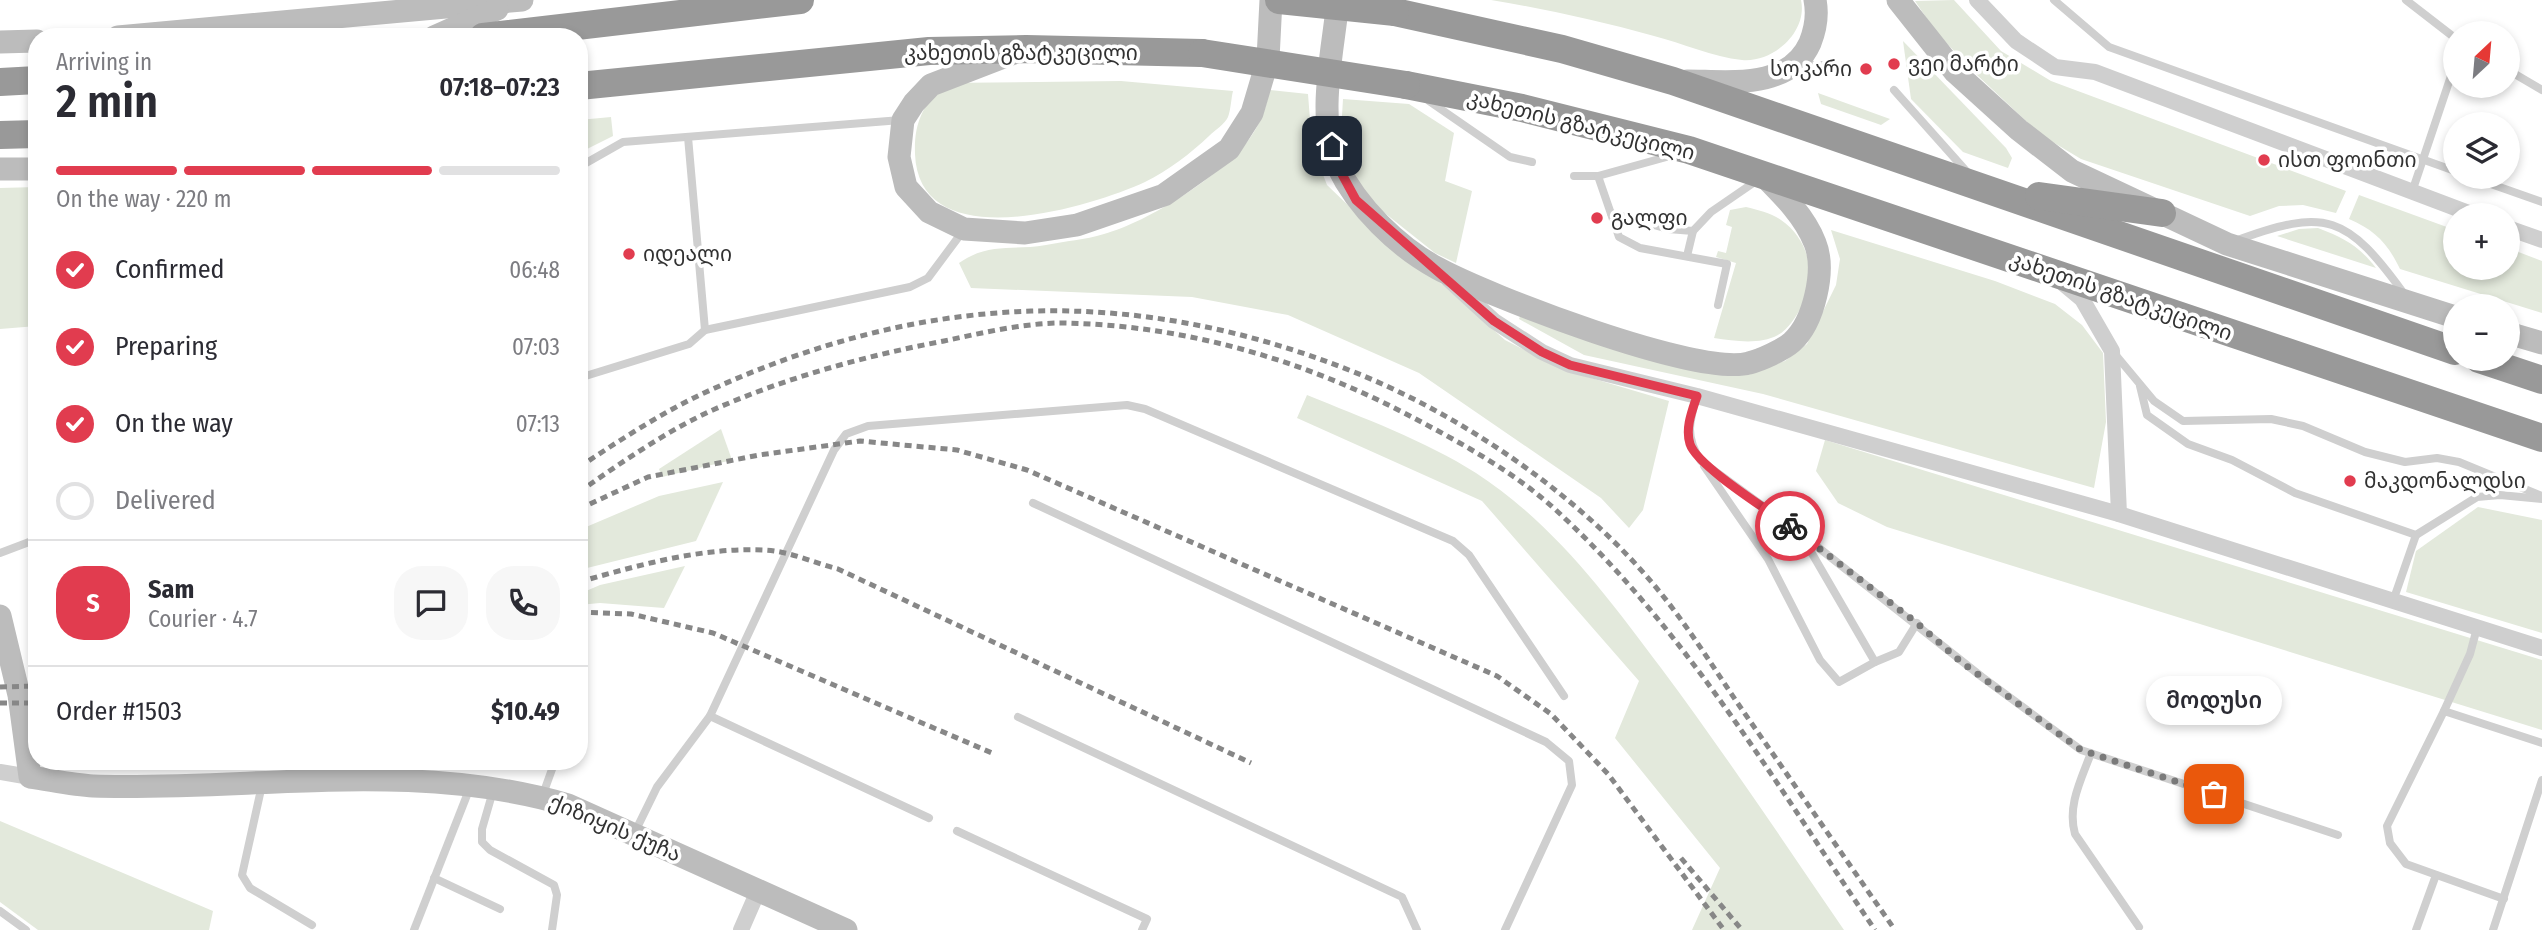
<!DOCTYPE html>
<html lang="en">
<head>
<meta charset="utf-8">
<style>
	:root { --surface:#fff; --page:#f7f7f7; --text:#2b2b33; --muted:#7c7c81; --line:#e1e1e2; --accent:#e13c4f }
	body { margin:0; font-family:"Fira Sans Condensed","Noto Sans Georgian",sans-serif; background:var(--page); color:var(--text); height:100vh; display:flex; flex-direction:column; font-size:26px; white-space:nowrap }
	* { box-sizing:border-box; margin:0 }
	p { font-size:23px; color:var(--muted) }
	.icon { flex:none; width:38px; height:38px; fill:none; stroke:currentColor; stroke-width:2; stroke-linecap:round; stroke-linejoin:round }
	.map { position:relative; flex:1; overflow:hidden }
	.details { position:absolute; left:28px; top:28px; width:560px; height:742px; display:flex; flex-direction:column; background:var(--surface); border-radius:28px; box-shadow:0 4px 10px #0003 }
	.details>* { flex:none }
	.needle { width:46px; rotate:26deg }
	.tools { position:absolute; left:2443px; top:21px; display:grid; gap:14px }
	.tools a { display:grid; place-items:center; width:77px; height:77px; border-radius:50%; background:var(--surface); box-shadow:0 4px 10px #0003; font-size:35px }
	.pin { position:absolute; display:grid; place-items:center; width:60px; height:60px; color:#fff; margin:-30px; border-radius:14px; box-shadow:0 4px 10px #0006 }
	.courier { position:absolute; display:grid; place-items:center; width:70px; height:70px; margin:-35px; border:5px solid #e13c4f; border-radius:50%; background:#fff; color:#222; box-shadow:0 2px 9px #0007 }
	.bubble { position:absolute; height:49px; border-radius:24px; background:var(--surface); box-shadow:0 4px 10px #0003; font-size:23px; font-weight:600; line-height:49px; text-align:center }
	.overview em { font-style:normal; font-weight:600 }
	.overview div { display:flex; flex-direction:column-reverse }
	.overview { display:flex; align-items:center; justify-content:space-between; height:119px; padding:0 28px }
	h1 { font-size:46px; font-weight:600; line-height:52px }
	.bar { display:grid; grid-template-columns:repeat(4,1fr); gap:10px 7px; align-content:center; height:84px; padding:0 28px }
	.bar i { height:9px; border-radius:5px; background:var(--line) }
	.bar .on { background:var(--accent) }
	.bar p { grid-column:span 4 }
	.line { display:flex; align-items:center; gap:18px; padding:0 28px; border-top:2px solid var(--line) }
	.line div { flex:1 }
	.round { display:grid; place-items:center; flex:none; width:74px; height:74px; border-radius:28px; background:var(--page) }
	ol { padding:0 28px; list-style:none }
	li { display:flex; align-items:center; gap:21px; height:77px }
	li p { margin-inline-start:auto }
	li .icon { padding:7px; border-radius:50%; background:var(--accent); color:#fff; stroke-width:4 }
	li:last-child { color:var(--muted) }
	li i { width:38px; height:38px; border:4px solid var(--line); border-radius:50% }
	.map>svg:first-child { display:block }
</style>
</head>
<body>
<div class="map">
<svg width="2542" height="930" viewBox="0 0 2542 930">
	<rect width="100%" height="100%" fill="#fff"/>
	<!-- green -->
	<g fill="#e3e9dc">
		<path d="M1491,0H1801C1808,32 1773,63 1742,60C1713,57 1682,43 1654,36C1600,21 1546,9 1491,0Z"/>
		<polygon points="1954,0 2001,51 2051,81 2346,191 2336,213 2303,205 2279,206 2250,216 2081,159 2041,135 1977,75 1936,32 1915,1"/>
		<polygon points="1903,41 2006,148 2012,158 2008,168 1963,152 1911,99"/>
		<path d="M1121,81L1233,91C1231,99 1231,109 1228,117C1225,124 1215,130 1209,136C1191,153 1168,171 1145,182C1088,208 919,259 915,154C914,122 923,106 944,83Z"/>
		<path d="M1270,90L1308,94L1312,146L1327,185L1378,234L1438,281L1505,340L1564,370L1669,401L1643,510L1629,528L1601,498L1419,373L1288,315L1192,297L971,288L959,263C990,242 1010,251 1046,245C1065,241 1085,240 1104,234C1148,222 1223,175 1250,138C1261,123 1266,107 1270,90Z"/>
		<polygon points="1818,93 1890,119 1881,125 1821,104"/>
		<polygon points="1343,99 1409,104 1454,133 1445,181 1472,191 1456,263 1435,253 1362,195 1349,167 1341,132"/>
		<polygon points="611,117 613,136 579,153 579,120"/>
		<polygon points="37,187 37,326 0,329 0,188"/>
		<path d="M2359,195L2455,230V268H2508V248L2542,261V313L2400,269C2388,244 2375,230 2349,219Z"/>
		<path d="M1746,207C1758,210 1771,213 1781,220C1809,239 1818,277 1802,306C1796,316 1789,329 1778,335C1759,345 1735,341 1714,338L1736,263L1716,257L1718,251L1726,253L1732,227L1726,225L1730,210Z"/>
		<path d="M2318,228C2344,238 2359,246 2376,268L2277,236L2299,229Z"/>
		<polygon points="1831,230 1995,281 2055,304 2082,325 2103,353 2106,422 2094,488 1763,394 1584,355 1519,319 1521,314 1744,373 1785,361 1807,344 1836,285 1840,259"/>
		<path d="M1307,395C1363,418 1424,440 1476,473C1553,523 1607,596 1661,668C1725,754 1784,842 1844,930H1692L1720,868L1615,738L1639,681L1482,501L1297,418Z"/>
		<polygon points="721,429 732,460 662,477 659,469"/>
		<polygon points="1825,440 2542,660 2542,730 1887,527 1838,503 1816,471"/>
		<polygon points="723,482 696,541 579,570 579,530 659,496"/>
		<polygon points="2478,507 2542,520 2542,633 2406,592 2416,551"/>
		<polygon points="685,566 664,608 600,603 579,605 579,594 600,585"/>
		<polygon points="0,821 213,911 209,930 38,930 0,902"/>
	</g>
	<g fill="none" stroke-linecap="round" stroke-linejoin="round">
		<!-- lane -->
		<g stroke="#cfcfcf" stroke-width="8">
			<polyline points="2054,0 2109,47 2455,171"/>
			<polyline points="2406,0 2455,38"/>
			<polyline points="1800,65 1828,65"/>
			<polyline points="2508,70 2542,90"/>
			<polyline points="1894,90 1967,172"/>
			<polyline points="1429,101 1510,157 1532,162"/>
			<polyline points="579,167 623,142 901,120"/>
			<polyline points="1574,176 1598,176 1670,156"/>
			<polyline points="1598,176 1619,237 1640,248 1727,264 1718,305"/>
			<polyline points="2471,177 2542,202"/>
			<polyline points="2412,192 2455,64"/>
			<polyline points="1611,213 1668,229 1693,231 1711,212 1759,179"/>
			<path d="M2235,241C2327,207 2347,215 2405,295"/>
			<polyline points="1687,256 1693,231"/>
			<polyline points="705,330 910,287 928,278 963,231"/>
			<polyline points="2114,353 2154,401 2183,421 2271,419 2303,426 2365,452 2405,462 2437,458 2459,462 2542,496"/>
			<polyline points="579,378 689,344 705,330 688,137"/>
			<polyline points="2140,386 2147,415 2188,444 2232,460 2295,493 2416,535 2477,497 2500,495 2542,499"/>
			<path d="M1697,396C1689,422 1685,437 1701,461L1800,533L1982,677L2081,750L2338,835"/>
			<polyline points="1704,466 1768,559 1820,660 1839,682 1875,662"/>
			<polyline points="1033,503 1546,742 1569,761 1572,785 1505,930"/>
			<polyline points="1803,538 1875,662 1899,652 1917,623"/>
			<polyline points="0,553 37,539"/>
			<polyline points="2393,601 2416,535"/>
			<polyline points="2444,711 2470,654 2477,628"/>
			<polyline points="1018,717 1402,897 1417,930"/>
			<path d="M2091,753C2081,780 2067,806 2075,834L2139,927"/>
			<polyline points="262,785 242,875 250,888 312,925"/>
			<polyline points="493,791 482,829 482,842 490,850 554,885 557,895 552,930"/>
			<polyline points="542,797 555,761"/>
			<polyline points="929,818 710,716 834,450 846,434 868,426 1127,405 1145,409 1453,541 1469,555 1564,696"/>
			<polyline points="957,831 1147,919 1142,930"/>
			<polyline points="634,834 657,787 710,716"/>
			<polyline points="434,878 500,909"/>
			<polyline points="2504,899 2406,864 2390,843 2387,826 2444,711 2542,743"/>
			<polyline points="0,911 26,930"/>
			<polyline points="414,930 469,790"/>
			<polyline points="2416,930 2436,875"/>
			<polyline points="2493,930 2542,780"/>
		</g>
		<!-- street -->
		<g stroke="#cfcfcf" stroke-width="16">
			<polyline points="1977,0 2016,41 2055,67 2095,72 2474,215"/>
			<polyline points="2508,228 2542,240"/>
			<polyline points="1448,279 1494,321 1542,352 1570,365 1697,396 2119,514 2542,648"/>
			<polyline points="2064,284 2082,299 2112,351 2119,514"/>
			<polyline points="0,772 30,777"/>
			<polyline points="741,930 758,891"/>
		</g>
		<!-- secondary -->
		<g stroke="#bcbcbc" stroke-width="23">
			<path d="M1338,0C1333,53 1316,118 1338,167C1357,207 1398,247 1437,268C1488,296 1698,377 1749,363C1761,360 1783,350 1792,342C1814,322 1826,270 1815,243C1805,217 1783,195 1764,176"/>
			<polyline points="1898,0 1955,72 2019,130 2072,171 2227,244 2455,317"/>
			<polyline points="118,37 522,0"/>
			<polyline points="434,37 497,9"/>
			<polyline points="0,42 37,41"/>
			<polyline points="1014,53 931,85 914,103 903,120 899,157 906,187 929,212 964,229 1025,233 1077,225 1164,195 1229,149 1252,113 1268,59 1271,0"/>
			<path d="M1687,81C1729,81 1789,90 1810,43C1816,28 1818,15 1815,0"/>
			<polyline points="0,169 37,169"/>
			<polyline points="2508,333 2542,343"/>
			<path d="M0,616L19,695L30,777C51,780 73,785 93,786C252,791 413,759 568,805L846,930"/>
		</g>
		<!-- highway -->
		<g stroke="#999" stroke-width="28">
			<polyline points="1395,12 1562,49 1673,81 2455,351"/>
			<polyline points="483,37 800,0"/>
			<polyline points="0,82 37,80"/>
			<polyline points="1406,85 1522,108 1689,150 2542,438"/>
			<polyline points="579,86 929,51 1026,49 1202,53"/>
			<polyline points="0,135 37,134"/>
			<polyline points="2039,196 2162,213"/>
			<polyline points="2479,359 2542,380"/>
		</g>
		<!-- rail -->
		<g stroke="#878787" stroke-width="5" stroke-dasharray="7 5" stroke-linecap="butt">
			<path d="M579,467C619,441 661,413 704,393C922,292 1131,283 1354,372C1462,415 1580,496 1654,585C1687,624 1714,669 1743,711C1794,784 1844,857 1895,930"/>
			<path d="M579,492C622,462 668,430 715,409C788,377 865,356 944,341C982,333 1023,323 1062,323C1185,325 1304,360 1412,417C1463,444 1516,473 1558,512C1687,631 1777,786 1875,930"/>
			<polyline points="579,509 648,477 759,455 860,441 957,450 1027,470 1497,676 1551,714 1608,774 1724,930"/>
			<path d="M579,582C639,565 702,547 765,550C788,551 815,563 838,569L1251,763"/>
			<polyline points="579,612 631,614 713,633 992,753"/>
			<polyline points="0,687 37,686"/>
			<polyline points="0,703 37,703"/>
			<polyline points="1681,858 1742,930"/>
		</g>
		<!-- highway-bridge -->
		<g stroke="#999" stroke-width="28">
			<polyline points="1279,0 1395,12"/>
			<polyline points="1202,53 1406,85"/>
		</g>
	</g>
	<g fill="none" stroke-linecap="round" stroke-linejoin="round">
		<!-- done -->
		<polyline stroke="#7a7a7a" stroke-width="7" stroke-dasharray="0 12.6" points="1790,526 1917,623 1960,661 2081,750 2214,794"/>
		<!-- route -->
		<path stroke="#e13c4f" stroke-width="9" d="M1332,146L1337,165L1356,200L1494,321L1542,352L1570,365L1697,396C1692,411 1685,428 1690,444C1697,466 1768,510 1790,526"/>
	</g>
	<!-- markers -->
	<g fill="#e13c4f" stroke="#fff" stroke-width="2.5">
		<circle cx="1894" cy="64" r="7"/>
		<circle cx="1866" cy="69" r="7"/>
		<circle cx="2264" cy="160" r="7"/>
		<circle cx="1597" cy="218" r="7"/>
		<circle cx="629" cy="254" r="7"/>
		<circle cx="2350" cy="481" r="7"/>
	</g>
	<g text-anchor="middle" dominant-baseline="central" stroke-width="7" stroke-linejoin="round" paint-order="stroke">
		<!-- street labels -->
		<g font-size="21" fill="#323232" stroke="#fff">
			<text x="1021" y="53">კახეთის გზატკეცილი</text>
			<text transform="translate(1581 125) rotate(14)">კახეთის გზატკეცილი</text>
			<text transform="translate(2121 296) rotate(19)">კახეთის გზატკეცილი</text>
			<text transform="translate(615 828) rotate(23)">ქიზიყის ქუჩა</text>
		</g>
		<!-- poi labels -->
		<g font-size="21" fill="#323232" stroke="#fff" text-anchor="start">
			<text x="1908" y="64">ვეი მარტი</text>
			<text x="1852" y="69" text-anchor="end">სოკარი</text>
			<text x="2278" y="160">ისთ ფოინთი</text>
			<text x="1611" y="218">გალფი</text>
			<text x="643" y="254">იდეალი</text>
			<text x="2364" y="481">მაკდონალდსი</text>
		</g>
	</g>
</svg>
<div class="tools">
<a><svg class="needle" viewBox="-14 -14 28 28"><path d="M0-13l5 13h-10z" fill="#e53935"/><path d="M0 13l5-13h-10z" fill="#7c7c81"/></svg></a>
<a><svg class="icon" aria-label="layers" viewBox="0 0 24 24"><path d="M12 4l9 5-9 5-9-5zM3 14l9 5 9-5"/></svg></a>
<a>+</a>
<a>−</a>
</div>
<div class="pin" style="left:2214px;top:794px;background:#ea580c"><svg class="icon" aria-label="bag" viewBox="0 0 24 24"><path d="M5 8h14l-1 12H6zM9 8a3 3 0 0 1 6 0"/></svg></div>
<div class="pin" style="left:1332px;top:146px;background:#1f2937"><svg class="icon" aria-label="home" viewBox="0 0 24 24"><path d="M3 11l9-7 9 7M6 9v11h12V9"/></svg></div>
<div class="courier" style="left:1790px;top:526px"><svg class="icon" aria-label="bike" viewBox="0 0 24 24"><circle cx="6" cy="16" r="4"/><circle cx="18" cy="16" r="4"/><path d="M6 16l4-8h5l3 8M10 8l3 8H6M13 5h3"/></svg></div>
<div class="bubble" style="left:2146px;top:676px;width:136px">მოდუსი</div>
<section class="details">
<div class="overview"><div><h1>2 min</h1><p>Arriving in</p></div><em>07:18–07:23</em></div>
<div class="bar"><i class="on"></i><i class="on"></i><i class="on"></i><i></i><p>On the way · 220 m</p></div>
<ol>
<li><svg class="icon" aria-label="check" viewBox="0 0 24 24"><path d="M5 12l5 5 9-10"/></svg>Confirmed<p>06:48</p></li>
<li><svg class="icon" aria-label="check" viewBox="0 0 24 24"><path d="M5 12l5 5 9-10"/></svg>Preparing<p>07:03</p></li>
<li><svg class="icon" aria-label="check" viewBox="0 0 24 24"><path d="M5 12l5 5 9-10"/></svg>On the way<p>07:13</p></li>
<li><i></i>Delivered</li>
</ol>
<div class="line" style="height:126px"><b class="round" style="background:var(--accent);color:#fff">S</b><div><b>Sam</b><p>Courier · 4.7</p></div><a class="round"><svg class="icon" aria-label="chat" viewBox="0 0 24 24"><path d="M4 5h16v11H9l-5 4z"/></svg></a><a class="round"><svg class="icon" aria-label="phone" viewBox="0 0 24 24"><path d="M5 4h4l2 5-3 2q2 4 5 5l2-3 5 2v4C11 20 4 13 5 4z"/></svg></a></div>
<div class="line" style="height:91px"><div>Order #1503</div><b>$10.49</b></div>
</section>
</div>
</body>
</html>
